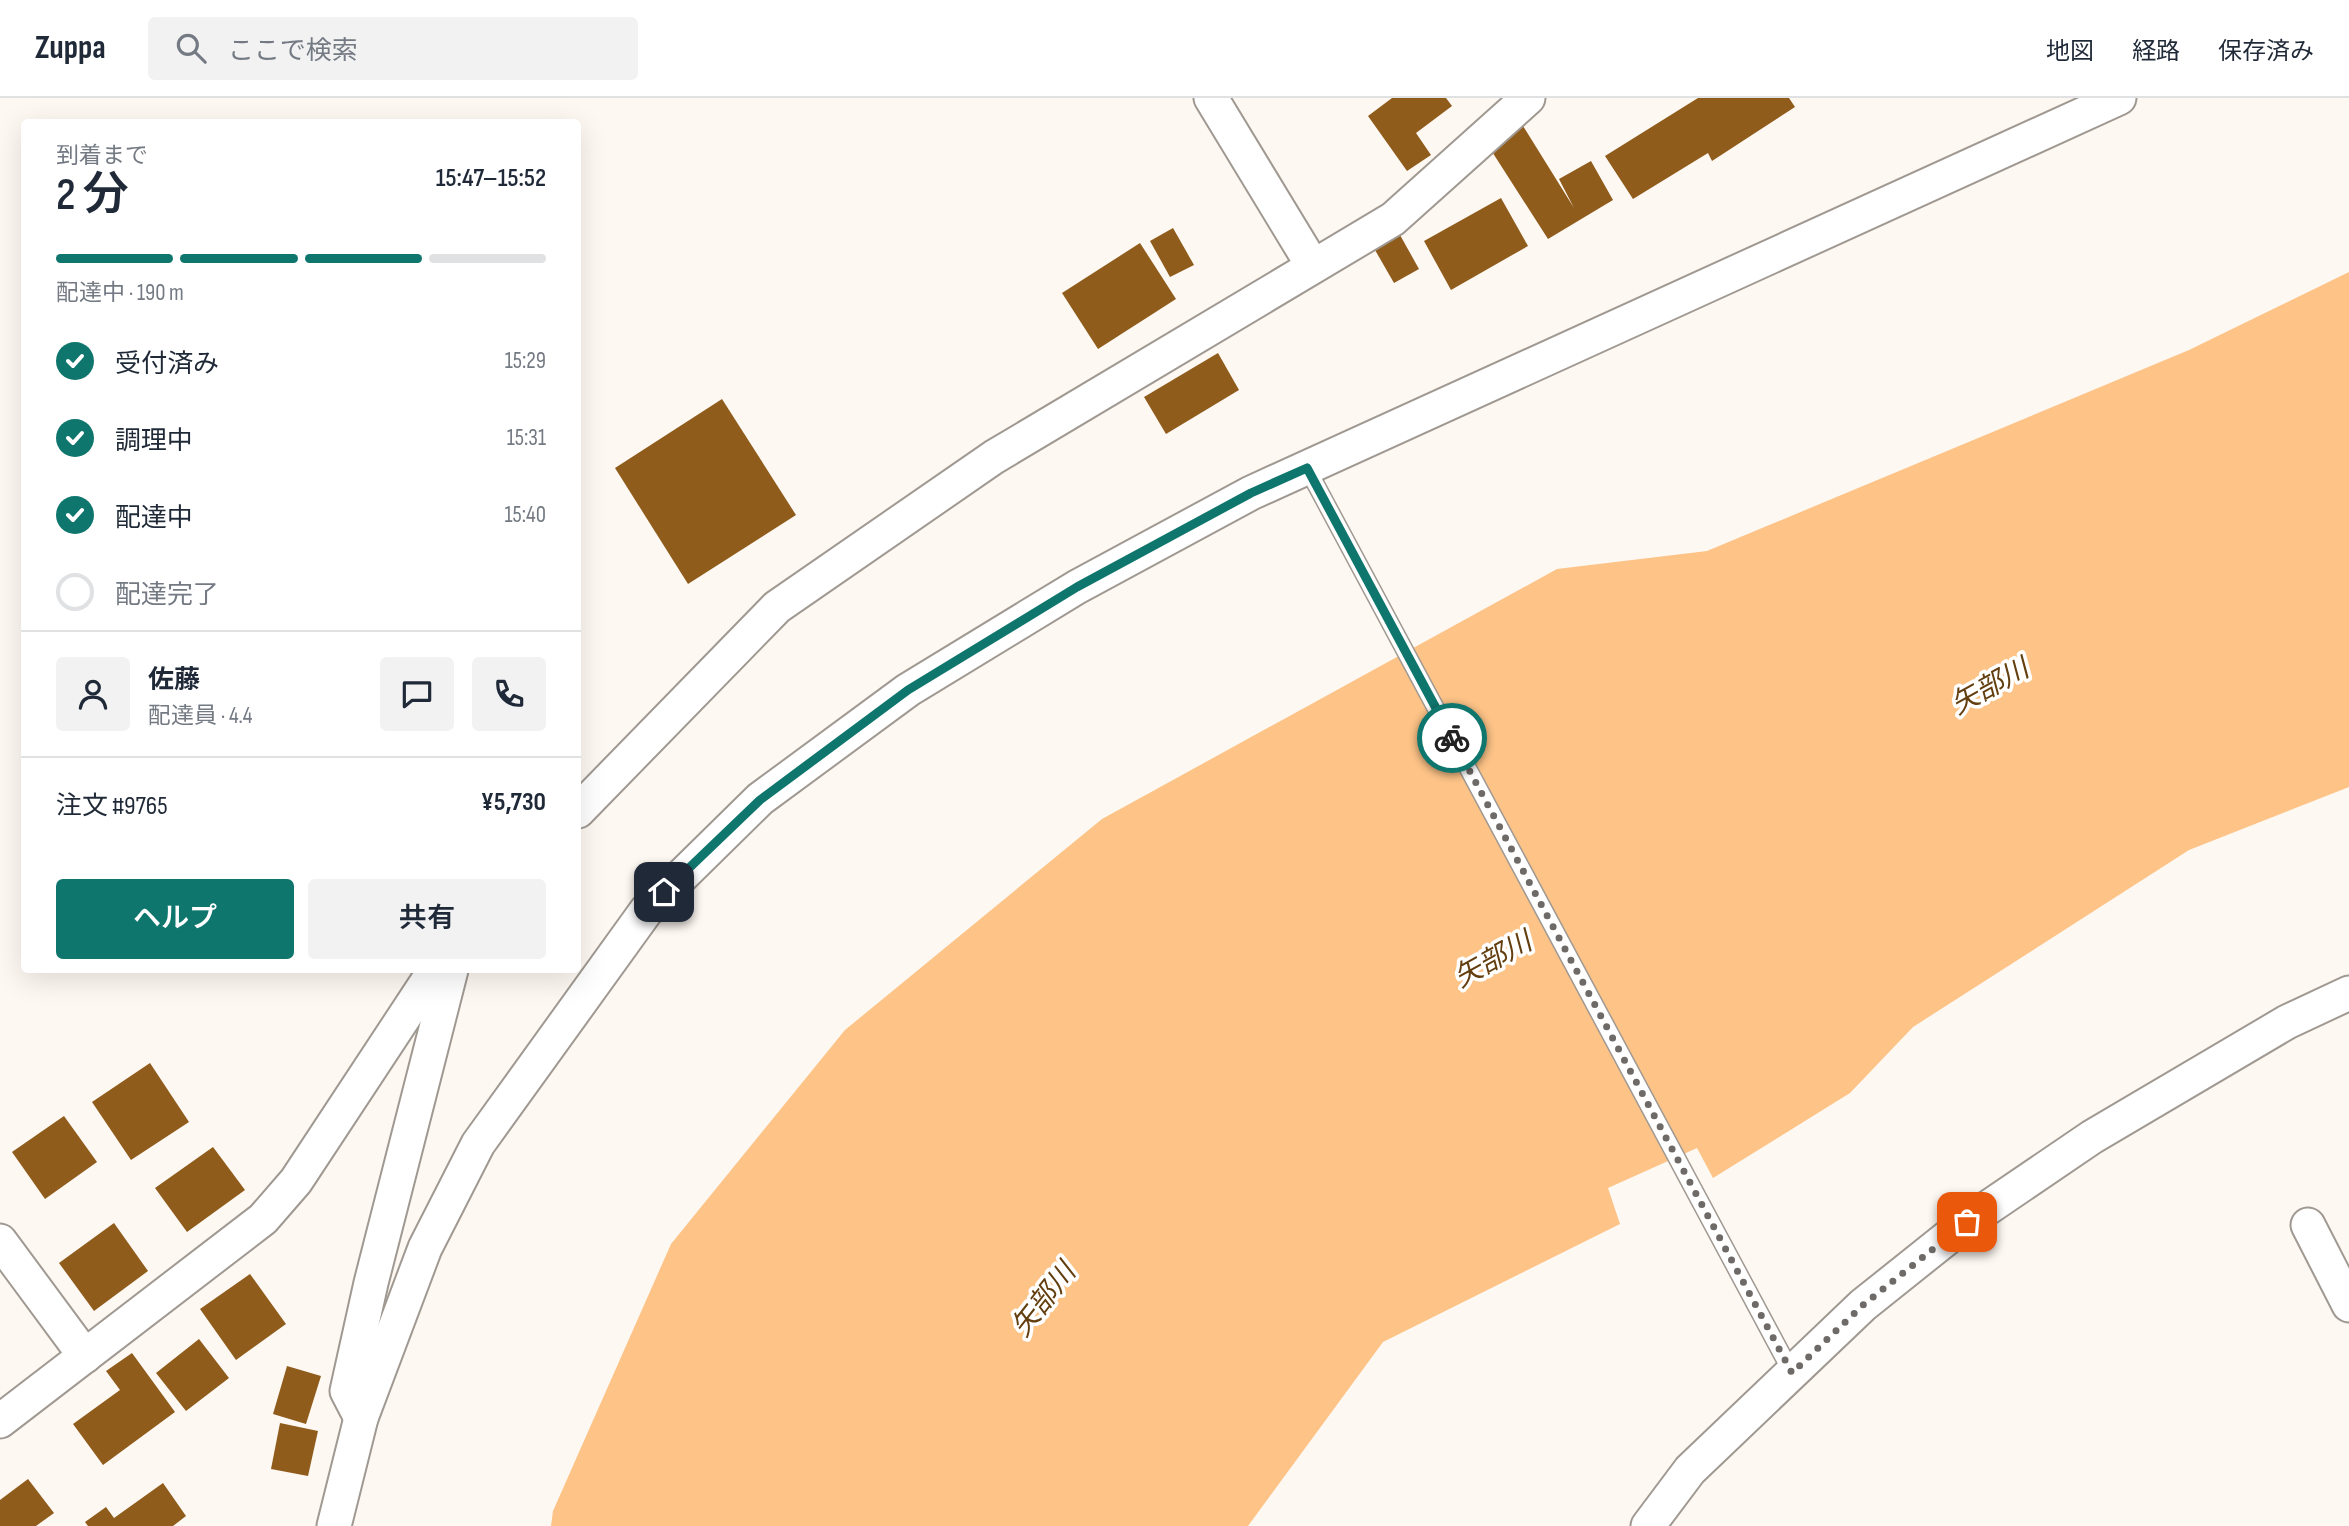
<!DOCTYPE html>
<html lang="ja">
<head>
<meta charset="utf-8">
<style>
	:root { --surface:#fff; --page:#f2f2f3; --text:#1f2937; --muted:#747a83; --line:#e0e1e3; --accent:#0f766e }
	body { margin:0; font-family:"Sofia Sans Condensed","Noto Sans JP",sans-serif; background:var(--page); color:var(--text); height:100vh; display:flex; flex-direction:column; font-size:26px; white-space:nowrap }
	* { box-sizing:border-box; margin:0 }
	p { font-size:23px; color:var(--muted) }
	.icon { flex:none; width:38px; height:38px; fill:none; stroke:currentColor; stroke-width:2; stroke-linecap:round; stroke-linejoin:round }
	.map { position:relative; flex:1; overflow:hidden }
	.sheet { position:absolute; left:21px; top:21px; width:560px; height:854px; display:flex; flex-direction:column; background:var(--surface); border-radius:7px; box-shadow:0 7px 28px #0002 }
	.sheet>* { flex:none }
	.pin { position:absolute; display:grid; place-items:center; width:60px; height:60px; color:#fff; margin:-30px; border-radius:14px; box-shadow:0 4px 10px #0006 }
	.courier { position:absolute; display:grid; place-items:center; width:70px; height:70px; margin:-35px; border:5px solid #0f766e; border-radius:50%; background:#fff; color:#222; box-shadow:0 2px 9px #0007 }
	.summary em { font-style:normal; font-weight:600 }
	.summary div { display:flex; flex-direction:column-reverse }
	.summary { display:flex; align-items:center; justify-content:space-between; height:119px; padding:0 35px }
	h1 { font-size:46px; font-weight:600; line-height:52px }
	.bar { display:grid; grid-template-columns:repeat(4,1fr); gap:10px 7px; align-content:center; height:84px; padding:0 35px }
	.bar i { height:9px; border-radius:5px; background:var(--line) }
	.bar .active { background:var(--accent) }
	.bar p { grid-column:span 4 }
	.line { display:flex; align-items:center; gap:18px; padding:0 35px; border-top:2px solid var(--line) }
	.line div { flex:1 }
	.round { display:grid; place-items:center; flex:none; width:74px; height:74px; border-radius:7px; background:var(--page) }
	ol { padding:0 35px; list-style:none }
	li { display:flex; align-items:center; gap:21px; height:77px }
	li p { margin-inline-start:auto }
	li .icon { padding:7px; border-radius:50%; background:var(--accent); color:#fff; stroke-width:4 }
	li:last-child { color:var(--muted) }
	li i { width:38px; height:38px; border:4px solid var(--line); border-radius:50% }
	.cta { display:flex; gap:14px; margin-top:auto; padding:14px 35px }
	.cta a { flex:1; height:80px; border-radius:7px; background:var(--accent); color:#fff; font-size:28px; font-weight:600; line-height:80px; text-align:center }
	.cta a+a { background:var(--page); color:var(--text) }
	header { display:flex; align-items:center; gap:42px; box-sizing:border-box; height:98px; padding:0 35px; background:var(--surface); border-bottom:2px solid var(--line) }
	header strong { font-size:33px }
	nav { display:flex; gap:38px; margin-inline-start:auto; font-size:24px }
	.search { width:490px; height:63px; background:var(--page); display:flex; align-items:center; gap:18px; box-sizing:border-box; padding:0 24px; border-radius:7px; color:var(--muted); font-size:26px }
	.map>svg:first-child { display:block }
</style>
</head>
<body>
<header>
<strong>Zuppa</strong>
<div class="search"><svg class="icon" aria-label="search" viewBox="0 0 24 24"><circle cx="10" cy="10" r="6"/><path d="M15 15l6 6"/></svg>ここで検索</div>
<nav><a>地図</a><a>経路</a><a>保存済み</a></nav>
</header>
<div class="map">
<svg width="2349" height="1428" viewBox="0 0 2349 1428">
	<rect width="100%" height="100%" fill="#fef8f2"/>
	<!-- water -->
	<polygon fill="#fdc387" points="2349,174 2349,689 2189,752 1913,929 1850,995 1713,1080 1697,1050 1608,1090 1620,1126 1383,1244 1248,1428 551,1428 553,1413 671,1146 845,932 1102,721 1557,471 1707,453 2189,252"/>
	<!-- building -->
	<g fill="#8f5c1c">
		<polygon points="1392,0 1446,0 1452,8 1416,35 1431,57 1407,73 1368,18"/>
		<polygon points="1698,0 1789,0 1795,9 1712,63 1708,55 1633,101 1605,58"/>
		<polygon points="1523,28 1574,110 1559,81 1591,63 1613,102 1548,141 1489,49"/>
		<polygon points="1501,100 1528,148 1451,192 1424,143"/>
		<polygon points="1173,130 1194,167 1170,179 1150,143"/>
		<polygon points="1400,137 1419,171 1394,185 1375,152"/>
		<polygon points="1140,145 1176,201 1098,251 1062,195"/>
		<polygon points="1218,255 1239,292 1166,336 1144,299"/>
		<polygon points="722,301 796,417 688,486 615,370"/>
		<polygon points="150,965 189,1024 131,1062 92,1004"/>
		<polygon points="64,1018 97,1064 45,1101 12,1054"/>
		<polygon points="213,1049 245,1092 187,1134 155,1090"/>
		<polygon points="114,1125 148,1173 94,1213 59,1165"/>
		<polygon points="250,1176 286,1226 236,1262 200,1211"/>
		<polygon points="199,1241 229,1280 186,1313 156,1275"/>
		<polygon points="132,1255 175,1314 103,1367 73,1326 120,1292 106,1273"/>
		<polygon points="287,1268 321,1278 306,1326 273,1316"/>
		<polygon points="280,1325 318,1333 308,1378 271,1371"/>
		<polygon points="28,1381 54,1415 36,1428 0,1428 0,1402"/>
		<polygon points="163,1385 186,1418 173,1428 88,1428 85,1424 106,1409 114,1420"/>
	</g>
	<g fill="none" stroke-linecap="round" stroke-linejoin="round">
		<defs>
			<polyline id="service" points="1307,370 1792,1275"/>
			<g id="minor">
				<polyline points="1211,0 1313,168"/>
				<polyline points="578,713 777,509 994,359 1393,121 1528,0"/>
				<polyline points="2308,1127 2349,1207"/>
				<polyline points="0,1143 85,1258"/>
				<polyline points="361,1320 347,1293 371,1185 451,872"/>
				<polyline points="0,1323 263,1121 296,1083 435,872"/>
				<polyline points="334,1428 361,1320 425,1150 478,1046 646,813 760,701 908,592 1077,489 1251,395 2119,0"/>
				<polyline points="1648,1428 1690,1372 1863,1207 1967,1124 2092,1039 2287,924 2349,895"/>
			</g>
		</defs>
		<!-- service casing -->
		<use href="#service" stroke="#a09992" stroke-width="19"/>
		<!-- minor casing -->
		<use href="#minor" stroke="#a09992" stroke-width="37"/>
		<!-- service -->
		<use href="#service" stroke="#fff" stroke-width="16"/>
		<!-- minor -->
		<use href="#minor" stroke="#fff" stroke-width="33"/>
	</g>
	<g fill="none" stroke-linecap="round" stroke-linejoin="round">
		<!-- done -->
		<polyline stroke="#6e6a67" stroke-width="7" stroke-dasharray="0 12.6" points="1452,640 1792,1275 1863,1207 1967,1124"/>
		<!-- route -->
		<polyline stroke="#0f766e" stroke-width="9" points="664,794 760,702 908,592 1077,489 1251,395 1307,370 1452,640"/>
	</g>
	<g text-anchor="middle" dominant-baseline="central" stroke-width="7" stroke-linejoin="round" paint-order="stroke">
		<!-- water labels -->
		<g font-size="28" font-style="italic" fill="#633e0f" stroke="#fff">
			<text transform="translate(1990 589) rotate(-29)">矢部川</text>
			<text transform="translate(1493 862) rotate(-29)">矢部川</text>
			<text transform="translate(1044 1202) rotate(-52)">矢部川</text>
		</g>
	</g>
</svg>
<div class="pin" style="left:1967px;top:1124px;background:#ea580c"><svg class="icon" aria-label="bag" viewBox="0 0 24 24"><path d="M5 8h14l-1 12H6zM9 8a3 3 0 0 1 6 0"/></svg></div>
<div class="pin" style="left:664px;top:794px;background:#1f2937"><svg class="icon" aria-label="home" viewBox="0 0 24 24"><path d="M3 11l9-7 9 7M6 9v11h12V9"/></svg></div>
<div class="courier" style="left:1452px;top:640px"><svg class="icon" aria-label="bike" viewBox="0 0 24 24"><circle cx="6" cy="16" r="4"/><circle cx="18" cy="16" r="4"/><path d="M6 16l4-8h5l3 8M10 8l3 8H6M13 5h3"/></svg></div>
<section class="sheet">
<div class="summary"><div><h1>2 分</h1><p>到着まで</p></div><em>15:47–15:52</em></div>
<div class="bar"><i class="active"></i><i class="active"></i><i class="active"></i><i></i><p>配達中 · 190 m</p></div>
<ol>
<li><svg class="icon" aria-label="check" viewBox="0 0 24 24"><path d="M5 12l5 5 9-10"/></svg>受付済み<p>15:29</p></li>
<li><svg class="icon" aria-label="check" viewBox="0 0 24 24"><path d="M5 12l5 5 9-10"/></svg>調理中<p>15:31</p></li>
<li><svg class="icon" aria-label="check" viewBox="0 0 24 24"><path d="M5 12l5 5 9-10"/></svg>配達中<p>15:40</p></li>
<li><i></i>配達完了</li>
</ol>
<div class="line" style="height:126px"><a class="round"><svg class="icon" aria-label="person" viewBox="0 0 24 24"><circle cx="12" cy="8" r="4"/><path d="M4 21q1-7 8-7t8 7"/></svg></a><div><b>佐藤</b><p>配達員 · 4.4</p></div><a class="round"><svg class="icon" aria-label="chat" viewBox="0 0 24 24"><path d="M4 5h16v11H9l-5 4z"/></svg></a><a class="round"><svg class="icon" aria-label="phone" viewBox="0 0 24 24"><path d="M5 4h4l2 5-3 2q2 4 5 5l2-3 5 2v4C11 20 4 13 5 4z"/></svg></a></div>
<div class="line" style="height:91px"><div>注文 #9765</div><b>¥5,730</b></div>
<div class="cta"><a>ヘルプ</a><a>共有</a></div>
</section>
</div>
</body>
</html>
